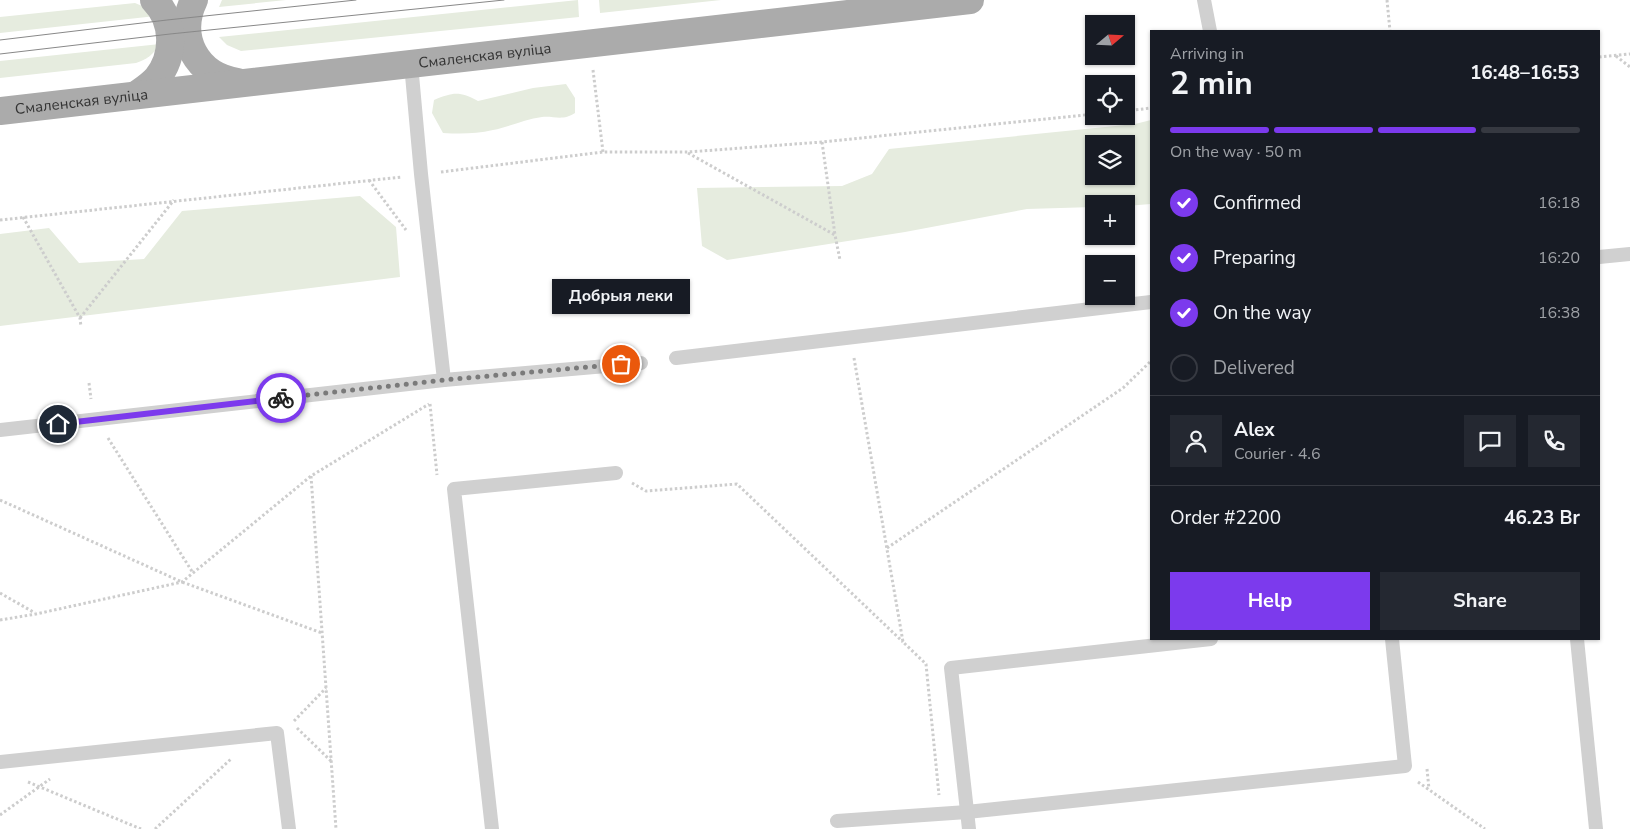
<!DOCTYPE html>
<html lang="en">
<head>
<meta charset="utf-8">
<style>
	:root { --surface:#171b24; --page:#242831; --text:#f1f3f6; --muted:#9ea1a6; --line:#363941; --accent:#7c3aed }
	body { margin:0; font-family:"Nunito Sans",sans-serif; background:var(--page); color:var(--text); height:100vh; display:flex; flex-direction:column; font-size:19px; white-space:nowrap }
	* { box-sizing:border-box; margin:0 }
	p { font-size:16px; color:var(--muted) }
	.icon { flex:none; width:28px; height:28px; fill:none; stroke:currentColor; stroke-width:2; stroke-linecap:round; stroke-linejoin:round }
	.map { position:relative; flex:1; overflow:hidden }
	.drawer { position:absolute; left:1150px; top:30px; width:450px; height:610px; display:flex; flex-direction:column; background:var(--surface); border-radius:0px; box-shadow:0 1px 4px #0004 }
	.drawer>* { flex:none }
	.needle { width:32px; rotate:71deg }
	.fabs { position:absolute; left:1085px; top:15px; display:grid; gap:10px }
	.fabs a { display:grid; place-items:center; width:50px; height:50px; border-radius:0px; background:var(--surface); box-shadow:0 1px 4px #0004; font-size:25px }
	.pin { position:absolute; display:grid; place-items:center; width:42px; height:42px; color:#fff; margin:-21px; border:2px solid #fff; border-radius:50%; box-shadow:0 1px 5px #0007 }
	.courier { position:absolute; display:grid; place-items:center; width:50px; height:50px; margin:-25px; border:4px solid #7c3aed; border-radius:50%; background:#fff; color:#222; box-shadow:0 1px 6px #0007 }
	.bubble { position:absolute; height:35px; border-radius:0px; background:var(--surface); box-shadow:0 1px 4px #0004; font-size:16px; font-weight:700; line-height:35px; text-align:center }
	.overview em { font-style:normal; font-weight:700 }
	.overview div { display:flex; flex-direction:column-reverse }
	.overview { display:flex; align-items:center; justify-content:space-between; height:85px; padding:0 20px }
	h1 { font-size:32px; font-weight:700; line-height:38px }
	.bar { display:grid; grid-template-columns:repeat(4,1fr); gap:8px 5px; align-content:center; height:60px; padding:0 20px }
	.bar i { height:6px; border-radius:4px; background:var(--line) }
	.bar .on { background:var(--accent) }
	.bar p { grid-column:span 4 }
	.line { display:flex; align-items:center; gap:12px; padding:0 20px; border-top:1px solid var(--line) }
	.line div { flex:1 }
	.round { display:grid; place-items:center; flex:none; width:52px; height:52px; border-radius:0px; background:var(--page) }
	ol { padding:0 20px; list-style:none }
	li { display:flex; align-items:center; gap:15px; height:55px }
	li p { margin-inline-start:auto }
	li .icon { padding:5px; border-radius:50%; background:var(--accent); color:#fff; stroke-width:4 }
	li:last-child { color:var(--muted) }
	li i { width:28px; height:28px; border:2px solid var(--line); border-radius:50% }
	.cta { display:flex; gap:10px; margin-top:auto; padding:10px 20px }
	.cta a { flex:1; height:58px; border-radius:0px; background:var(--accent); color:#fff; font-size:20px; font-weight:700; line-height:58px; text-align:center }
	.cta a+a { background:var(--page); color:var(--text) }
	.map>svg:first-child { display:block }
</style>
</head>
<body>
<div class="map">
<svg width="1630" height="829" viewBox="0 0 1630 829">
	<rect width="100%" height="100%" fill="#fff"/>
	<!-- green -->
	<g fill="#e6ecdf" fill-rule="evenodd">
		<polygon points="222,0 286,0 219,7"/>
		<polygon points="578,0 579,17 241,51 227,45 219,37"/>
		<polygon points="599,0 721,0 600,13"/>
		<polygon points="135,3 147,8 156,16 0,33 0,17"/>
		<path d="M160,44C153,55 147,59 136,63L0,78V61Z"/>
		<path d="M566,84L575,98V113C563,121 555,116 542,117C525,119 509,127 493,130C476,134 460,134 443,133L432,113L434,100C453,92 460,91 478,101L533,88Z"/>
		<path d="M1151,120V204L1126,206V204H1094V207L1027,209L905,232L727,260L702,246L697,188L842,186L872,174L889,149L1135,124ZM1094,144H1126V176H1094Z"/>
		<polygon points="360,196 396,227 400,277 0,326 0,234 49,228 79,263 144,259 182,211"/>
	</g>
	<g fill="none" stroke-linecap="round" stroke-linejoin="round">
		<!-- path -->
		<g stroke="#cdcdcd" stroke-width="3" stroke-dasharray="2.5 2.5" stroke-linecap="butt">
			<polyline points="1387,0 1390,31"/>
			<polyline points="1616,56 1630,67"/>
			<polyline points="1599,57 1630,54"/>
			<polyline points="593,70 603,152"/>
			<polyline points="1126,111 1151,108"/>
			<polyline points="822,142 835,235"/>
			<polyline points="688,153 835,235 840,260"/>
			<polyline points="441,172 603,152 688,152 822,142 1094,114"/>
			<polyline points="369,180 406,230"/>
			<polyline points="23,217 80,318 81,327"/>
			<polyline points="0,220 402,177"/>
			<polyline points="80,318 174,200"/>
			<polyline points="854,358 903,642 926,664 939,795"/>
			<polyline points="89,383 91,399"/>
			<polyline points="430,404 437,475"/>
			<polyline points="108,438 193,573"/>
			<polyline points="311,476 336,829"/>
			<polyline points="632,483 646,491 737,484 903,642"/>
			<polyline points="0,500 182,582 322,633"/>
			<polyline points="887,548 1123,388 1151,361"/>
			<polyline points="0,593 35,613"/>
			<polyline points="0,620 36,614 182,582 311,476 429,404"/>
			<polyline points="294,721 326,688"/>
			<polyline points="297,728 331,761"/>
			<polyline points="1427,769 1429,789"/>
			<polyline points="28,782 141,829"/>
			<polyline points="1418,782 1485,829"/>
			<polyline points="0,815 50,779"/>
			<polyline points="155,829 231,759"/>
		</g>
		<!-- service -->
		<g stroke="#d0d0d0" stroke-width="14">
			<polyline points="1204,0 1210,31"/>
			<polyline points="411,64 421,174 444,380 641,363"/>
			<polyline points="1599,257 1630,254"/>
			<polyline points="676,358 1151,302"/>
			<polyline points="0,430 444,380"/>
			<polyline points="1577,639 1596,829"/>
			<polyline points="0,762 277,733 289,829"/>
			<polyline points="837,821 967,812 1405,766 1392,639"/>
			<polyline points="492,829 454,489 616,473"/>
			<polyline points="969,829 951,668 1211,639"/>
		</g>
		<!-- primary -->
		<g stroke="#ababab" stroke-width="28">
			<path d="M194,0C176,37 196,76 238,82"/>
			<path d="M136,95C143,90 151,85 157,78C175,56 175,21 154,0"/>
			<path id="s1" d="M0,111L970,0"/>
		</g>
		<!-- tram -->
		<g stroke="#888" stroke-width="1">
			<polyline points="0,40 167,20 356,0"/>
			<polyline points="0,54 170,34 504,0"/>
		</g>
	</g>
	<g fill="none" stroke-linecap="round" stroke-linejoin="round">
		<!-- done -->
		<polyline stroke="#7a7a7a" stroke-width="5" stroke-dasharray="0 9" points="281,398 444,380 621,364"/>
		<!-- route -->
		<polyline stroke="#7c3aed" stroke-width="6" points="58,424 281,398"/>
	</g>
	<g text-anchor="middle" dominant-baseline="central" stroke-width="5" stroke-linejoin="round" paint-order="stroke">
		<!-- street labels -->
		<g font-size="15" fill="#333" stroke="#fff">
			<text stroke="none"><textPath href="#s1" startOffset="488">Смаленская вуліца</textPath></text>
			<text stroke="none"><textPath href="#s1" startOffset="82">Смаленская вуліца</textPath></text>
		</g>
	</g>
</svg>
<div class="fabs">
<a><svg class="needle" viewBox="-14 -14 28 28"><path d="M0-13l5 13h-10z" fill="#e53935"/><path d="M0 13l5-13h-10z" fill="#9ea1a6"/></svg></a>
<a><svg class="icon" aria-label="locate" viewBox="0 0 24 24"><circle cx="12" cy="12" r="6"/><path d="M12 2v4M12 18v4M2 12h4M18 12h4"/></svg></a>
<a><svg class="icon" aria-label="layers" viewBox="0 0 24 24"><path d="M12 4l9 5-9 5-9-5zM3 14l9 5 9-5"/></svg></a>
<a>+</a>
<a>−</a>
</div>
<div class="pin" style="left:621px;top:364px;background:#ea580c"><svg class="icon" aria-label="bag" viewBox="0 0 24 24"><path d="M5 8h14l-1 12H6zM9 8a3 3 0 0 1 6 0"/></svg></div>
<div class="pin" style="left:58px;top:424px;background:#1f2937"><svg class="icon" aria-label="home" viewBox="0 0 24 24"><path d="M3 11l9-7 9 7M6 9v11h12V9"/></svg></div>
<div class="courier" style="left:281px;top:398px"><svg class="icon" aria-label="bike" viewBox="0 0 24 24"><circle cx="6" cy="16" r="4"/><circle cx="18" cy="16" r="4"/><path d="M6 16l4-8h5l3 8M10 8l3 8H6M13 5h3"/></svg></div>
<div class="bubble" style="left:552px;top:279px;width:138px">Добрыя леки</div>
<section class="drawer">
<div class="overview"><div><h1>2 min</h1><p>Arriving in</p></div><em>16:48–16:53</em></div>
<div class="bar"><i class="on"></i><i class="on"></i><i class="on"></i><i></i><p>On the way · 50 m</p></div>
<ol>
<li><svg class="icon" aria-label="check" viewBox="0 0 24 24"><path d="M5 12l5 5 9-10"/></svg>Confirmed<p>16:18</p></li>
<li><svg class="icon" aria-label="check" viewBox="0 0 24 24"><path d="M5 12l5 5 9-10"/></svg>Preparing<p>16:20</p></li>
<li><svg class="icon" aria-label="check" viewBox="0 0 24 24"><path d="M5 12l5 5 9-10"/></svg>On the way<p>16:38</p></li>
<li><i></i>Delivered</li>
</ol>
<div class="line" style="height:90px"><a class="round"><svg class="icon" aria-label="person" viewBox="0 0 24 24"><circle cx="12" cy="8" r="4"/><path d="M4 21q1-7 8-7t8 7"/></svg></a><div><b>Alex</b><p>Courier · 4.6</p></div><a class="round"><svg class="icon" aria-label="chat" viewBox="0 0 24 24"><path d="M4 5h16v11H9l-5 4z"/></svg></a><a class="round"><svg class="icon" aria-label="phone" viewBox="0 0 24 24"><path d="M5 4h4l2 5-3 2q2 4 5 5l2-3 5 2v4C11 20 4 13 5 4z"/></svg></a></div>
<div class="line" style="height:65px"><div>Order #2200</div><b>46.23 Br</b></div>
<div class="cta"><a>Help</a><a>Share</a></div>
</section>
</div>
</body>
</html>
